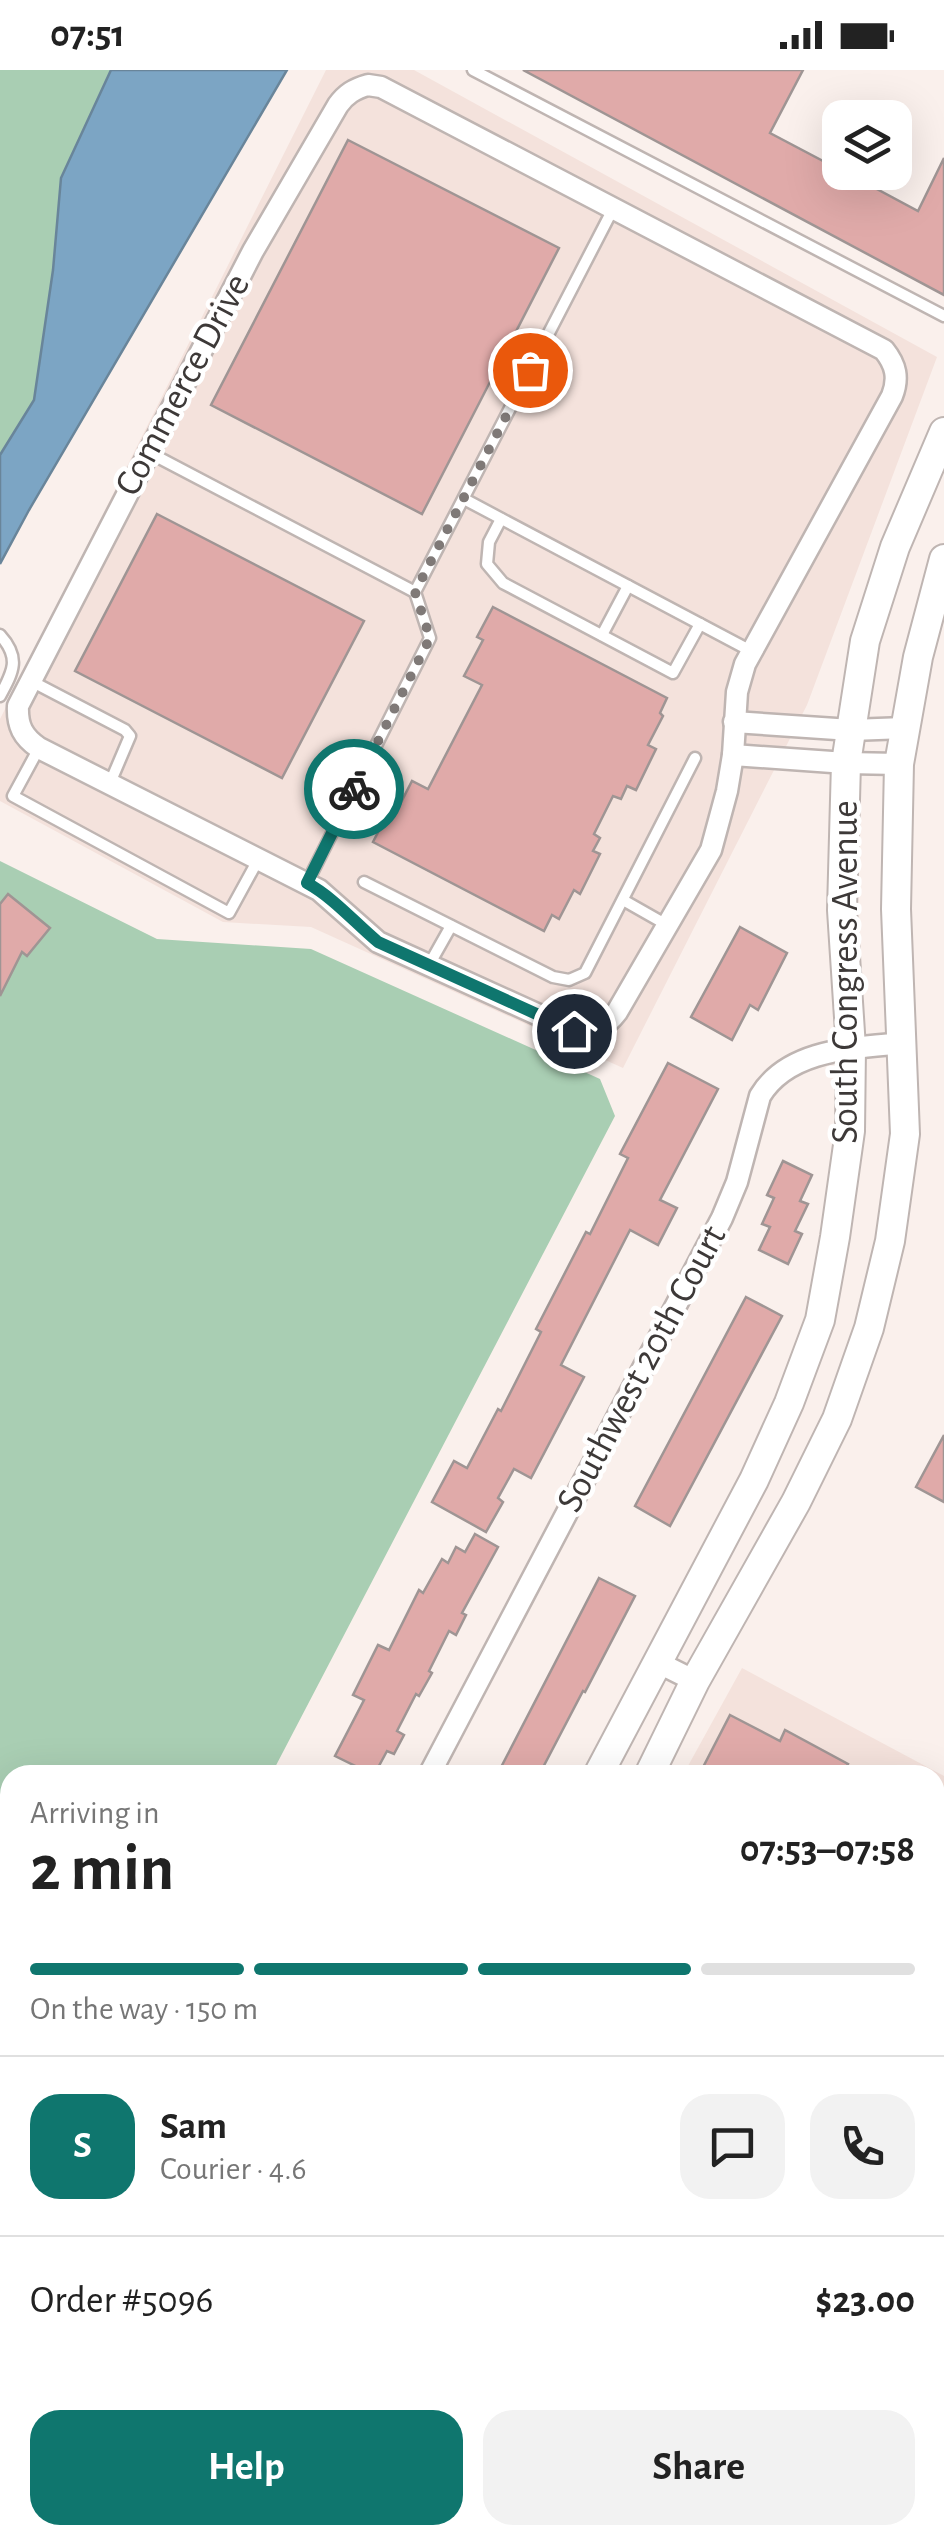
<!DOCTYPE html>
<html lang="en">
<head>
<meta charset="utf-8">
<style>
	:root { --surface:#fff; --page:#f2f2f2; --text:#222; --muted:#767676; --line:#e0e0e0; --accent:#0f766e }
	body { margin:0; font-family:"Alegreya Sans",sans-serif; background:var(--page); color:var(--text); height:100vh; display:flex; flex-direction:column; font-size:38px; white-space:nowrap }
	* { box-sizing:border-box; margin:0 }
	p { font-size:32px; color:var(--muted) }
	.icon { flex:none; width:55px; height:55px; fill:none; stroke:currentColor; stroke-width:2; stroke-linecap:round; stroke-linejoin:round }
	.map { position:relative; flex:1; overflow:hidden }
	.sheet { position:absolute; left:0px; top:1695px; width:945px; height:780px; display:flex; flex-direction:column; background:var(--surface); border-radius:30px 30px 0 0; box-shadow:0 10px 40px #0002 }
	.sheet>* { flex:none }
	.tools { position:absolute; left:822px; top:30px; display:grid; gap:20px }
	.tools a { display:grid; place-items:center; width:90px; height:90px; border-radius:20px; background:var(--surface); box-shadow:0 10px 40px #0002; font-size:50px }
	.pin { position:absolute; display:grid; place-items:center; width:85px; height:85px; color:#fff; margin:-42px; border:5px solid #fff; border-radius:50%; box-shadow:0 2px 10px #0007 }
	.courier { position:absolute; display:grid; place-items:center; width:100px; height:100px; margin:-50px; border:8px solid #0f766e; border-radius:50%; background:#fff; color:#222; box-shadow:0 2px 12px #0007 }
	.head em { font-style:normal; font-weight:700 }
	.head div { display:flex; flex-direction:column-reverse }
	.head { display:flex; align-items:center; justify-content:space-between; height:170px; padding:0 30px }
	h1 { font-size:65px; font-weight:700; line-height:75px }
	.bar { display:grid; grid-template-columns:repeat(4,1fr); gap:15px 10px; align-content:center; height:120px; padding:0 30px }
	.bar i { height:12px; border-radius:8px; background:var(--line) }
	.bar .on { background:var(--accent) }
	.bar p { grid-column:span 4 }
	.line { display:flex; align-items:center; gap:25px; padding:0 30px; border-top:2px solid var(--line) }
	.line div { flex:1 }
	.round { display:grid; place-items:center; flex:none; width:105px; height:105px; border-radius:30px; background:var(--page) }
	.cta { display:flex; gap:20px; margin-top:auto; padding:20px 30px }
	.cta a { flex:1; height:115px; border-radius:30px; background:var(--accent); color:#fff; font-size:40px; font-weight:700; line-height:115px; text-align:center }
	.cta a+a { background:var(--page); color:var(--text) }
	.status { display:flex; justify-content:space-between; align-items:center; height:70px; padding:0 50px; background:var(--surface); direction:ltr }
	.status svg { height:28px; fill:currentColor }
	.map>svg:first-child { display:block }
</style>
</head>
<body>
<div class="status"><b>07:51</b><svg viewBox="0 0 49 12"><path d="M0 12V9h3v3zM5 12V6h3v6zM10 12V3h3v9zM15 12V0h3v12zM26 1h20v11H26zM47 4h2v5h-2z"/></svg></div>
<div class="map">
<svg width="944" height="2475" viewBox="0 0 944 2475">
	<rect width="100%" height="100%" fill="#faf0ec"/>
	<!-- built -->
	<g fill="#f4e2dc">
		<polygon points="326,0 414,0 937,287 807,635 623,998 311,857 223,852 0,731 0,649"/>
		<polygon points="742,1598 944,1706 944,1871 935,1888 935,1705 683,1705"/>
		<polygon points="264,2465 631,2465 626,2475 258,2475"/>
	</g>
	<!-- green -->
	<g fill="#a9ceb3">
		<polygon points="0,0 111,0 61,108 53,200 34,330 0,385"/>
		<polygon points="0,791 157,869 311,879 600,1009 615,1046 271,1705 10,1705 10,2198 0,2207"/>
	</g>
	<!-- water -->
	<polygon fill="#7ca5c4" stroke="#69859a" stroke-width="2.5" points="111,0 287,0 29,440 0,494 0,385 34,330 53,200 61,108"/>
	<!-- building -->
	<g fill="#e0aaa9" stroke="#9f9594" stroke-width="2.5">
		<polygon points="523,0 803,0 770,63 840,100 840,102 845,102 918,141 944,88 944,225"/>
		<polygon points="348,70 559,178 422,444 211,335"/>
		<polygon points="157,444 364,551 282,708 75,601"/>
		<polygon points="493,537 667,628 660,643 663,646 648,675 656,679 636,720 627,716 621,729 613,726 594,764 600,768 593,781 600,784 580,824 574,820 559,849 552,845 544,861 373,772 388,743 394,746 412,711 428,719 482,615 464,606 483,570 477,567"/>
		<polygon points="8,824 50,858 27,886 22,882 0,926 0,834"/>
		<polygon points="740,857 787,883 758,940 750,935 732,970 691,947"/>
		<polygon points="668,993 718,1019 660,1130 677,1138 658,1175 630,1160 561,1295 584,1307 531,1408 514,1399 498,1428 503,1432 486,1462 432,1432 454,1391 467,1398 498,1339 501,1341 541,1262 536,1259 586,1162 590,1164 628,1088 620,1084"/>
		<polygon points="783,1091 812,1105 800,1131 808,1134 795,1161 802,1164 788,1194 759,1180 770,1157 762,1154 774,1128 767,1125"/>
		<polygon points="746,1227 782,1246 670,1456 635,1436"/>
		<polygon points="944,1365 944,1432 916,1417"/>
		<polygon points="475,1464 498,1477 462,1543 466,1545 456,1565 449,1561 429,1601 432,1603 419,1626 416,1624 397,1661 404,1665 394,1684 387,1681 374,1705 335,1686 364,1630 353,1625 378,1575 389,1580 419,1520 423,1523 442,1489 448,1493 456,1477 465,1482"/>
		<polygon points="599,1508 635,1526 585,1622 583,1621 539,1705 497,1705"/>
		<polygon points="730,1645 780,1671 785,1660 848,1694 842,1705 699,1705"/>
	</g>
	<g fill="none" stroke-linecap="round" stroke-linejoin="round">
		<defs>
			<g id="service">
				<polyline points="473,0 944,246"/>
				<polyline points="148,382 415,522"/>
				<polyline points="464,429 751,581"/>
				<polyline points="501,449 489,472 487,494 503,513 673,603 700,554"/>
				<path d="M0,565C21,588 13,602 0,626"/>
				<polyline points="602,565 628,516"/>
				<polyline points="31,611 125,660 130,666 110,713"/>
				<polyline points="39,678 13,726 229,843 258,790"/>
				<polyline points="364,812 553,907 569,910 585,903 695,688"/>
				<polyline points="307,813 430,568 415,522 613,139"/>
				<polyline points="623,830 667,855"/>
				<polyline points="429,895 451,856"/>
			</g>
			<g id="minor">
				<path d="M368,15L381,17L884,280C896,295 899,308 892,326L745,594L737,622L733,685L727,721L711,780L617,942C605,958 593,963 574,961L378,872L319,820L39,678C23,667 17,656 18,636L253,181L338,35C346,24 354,19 368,15Z"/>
				<polyline points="734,652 851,660 905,658"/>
				<polyline points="733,685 846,693 899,694"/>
				<polyline points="657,1592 695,1611"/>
				<path d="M429,1705L722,1148L737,1112L760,1026C788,979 854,978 903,973"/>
				<polyline points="0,2453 10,2454"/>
				<polyline points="51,2465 65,2475"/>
			</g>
			<g id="tertiary">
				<polyline points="0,2378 10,2380"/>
				<polyline points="250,2465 269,2475"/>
			</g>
			<g id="secondary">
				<polyline points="598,1705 754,1410 789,1333 820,1250 835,1167 850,1061 851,978 842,840 846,693 865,571 895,477 944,362"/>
				<polyline points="649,1705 695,1611 796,1432 837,1349 869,1258 890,1171 905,1064 896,839 899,694 918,587 944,489"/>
				<polyline points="185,2475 190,2465"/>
				<polyline points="241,2475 246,2465"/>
			</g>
			<g id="motorway">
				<polyline points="935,2330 944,2307"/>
				<polyline points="879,2475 883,2465"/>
			</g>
		</defs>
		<!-- service casing -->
		<use href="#service" stroke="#bfb5b2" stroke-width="15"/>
		<!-- minor casing -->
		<use href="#minor" stroke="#bfb5b2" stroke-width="25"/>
		<!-- tertiary casing -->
		<use href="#tertiary" stroke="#bfb5b2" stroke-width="28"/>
		<!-- secondary casing -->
		<use href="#secondary" stroke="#bfb5b2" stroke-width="32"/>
		<!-- motorway casing -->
		<use href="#motorway" stroke="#d0cfcf" stroke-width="40"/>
		<!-- service -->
		<use href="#service" stroke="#fff" stroke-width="10"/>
		<!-- minor -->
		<use href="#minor" stroke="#fff" stroke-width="20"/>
		<!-- tertiary -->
		<use href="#tertiary" stroke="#fff" stroke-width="22"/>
		<!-- secondary -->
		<use href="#secondary" stroke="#fff" stroke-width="28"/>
		<!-- motorway -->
		<use href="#motorway" stroke="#c76563" stroke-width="35"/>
		<defs>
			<g id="rail">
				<polyline points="935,1979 944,1962"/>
				<polyline points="935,2007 944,1989"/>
				<polyline points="691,2475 696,2465"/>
			</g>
		</defs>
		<!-- rail casing -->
		<use href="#rail" stroke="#7a7472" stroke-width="9"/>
		<!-- rail -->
		<use href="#rail" stroke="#fff" stroke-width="5" stroke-dasharray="15" stroke-linecap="butt"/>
	</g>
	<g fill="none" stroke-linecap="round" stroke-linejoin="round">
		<!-- done -->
		<polyline stroke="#7f7977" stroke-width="10" stroke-dasharray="0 18" points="354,719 430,568 415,522 530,300"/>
		<!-- route -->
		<path stroke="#0f766e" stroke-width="12" d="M354,719L307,813C334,828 354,852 378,872L574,961"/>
	</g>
	<g text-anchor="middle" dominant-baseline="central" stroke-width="9" stroke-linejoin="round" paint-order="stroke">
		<!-- street labels -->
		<g font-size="38" fill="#3d3938" stroke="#fff">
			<text transform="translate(183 315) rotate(-62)">Commerce Drive</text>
			<text transform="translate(846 902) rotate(-90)">South Congress Avenue</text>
			<text transform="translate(642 1299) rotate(-62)">Southwest 20th Court</text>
		</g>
	</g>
</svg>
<div class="tools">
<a><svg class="icon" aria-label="layers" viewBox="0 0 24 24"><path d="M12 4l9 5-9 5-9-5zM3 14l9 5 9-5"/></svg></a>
</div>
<div class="pin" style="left:530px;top:300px;background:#ea580c"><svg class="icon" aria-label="bag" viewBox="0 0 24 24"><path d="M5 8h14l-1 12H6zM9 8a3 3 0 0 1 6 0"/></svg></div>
<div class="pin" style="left:574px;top:961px;background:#1f2937"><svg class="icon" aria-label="home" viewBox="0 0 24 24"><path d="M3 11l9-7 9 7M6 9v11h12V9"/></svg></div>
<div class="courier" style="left:354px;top:719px"><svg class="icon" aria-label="bike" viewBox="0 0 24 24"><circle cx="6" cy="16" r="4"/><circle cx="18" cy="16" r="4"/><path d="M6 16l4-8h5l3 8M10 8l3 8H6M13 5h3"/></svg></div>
<section class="sheet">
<div class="head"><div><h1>2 min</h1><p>Arriving in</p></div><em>07:53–07:58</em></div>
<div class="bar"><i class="on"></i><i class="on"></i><i class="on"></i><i></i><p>On the way · 150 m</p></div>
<div class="line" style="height:180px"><b class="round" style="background:var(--accent);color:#fff">S</b><div><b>Sam</b><p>Courier · 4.6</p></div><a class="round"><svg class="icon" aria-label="chat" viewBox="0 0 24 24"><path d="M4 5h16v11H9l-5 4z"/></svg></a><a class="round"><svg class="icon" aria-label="phone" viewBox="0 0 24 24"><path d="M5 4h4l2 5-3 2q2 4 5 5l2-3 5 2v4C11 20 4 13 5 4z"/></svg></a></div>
<div class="line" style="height:130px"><div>Order #5096</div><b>$23.00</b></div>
<div class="cta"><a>Help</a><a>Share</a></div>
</section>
</div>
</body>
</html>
